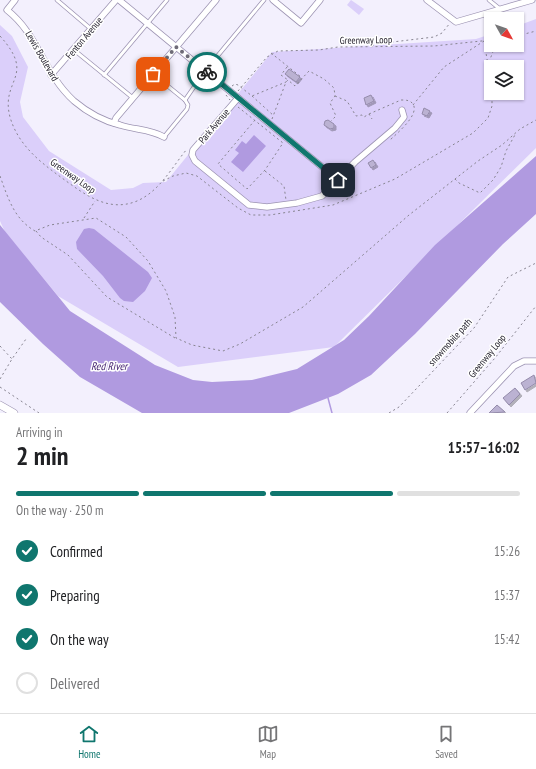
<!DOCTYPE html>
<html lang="en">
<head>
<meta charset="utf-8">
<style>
	:root { --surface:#fff; --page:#f6f6f6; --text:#202124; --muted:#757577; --line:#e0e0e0; --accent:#0f766e }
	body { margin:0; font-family:"PT Sans Narrow",sans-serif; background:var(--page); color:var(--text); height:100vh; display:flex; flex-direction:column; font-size:15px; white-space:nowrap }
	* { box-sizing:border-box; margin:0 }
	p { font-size:13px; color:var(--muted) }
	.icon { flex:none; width:22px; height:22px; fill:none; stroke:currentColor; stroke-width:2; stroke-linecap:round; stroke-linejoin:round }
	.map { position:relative; height:413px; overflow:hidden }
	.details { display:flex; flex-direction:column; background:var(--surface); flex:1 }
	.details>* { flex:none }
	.needle { width:26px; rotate:130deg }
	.buttons { position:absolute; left:484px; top:12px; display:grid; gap:8px }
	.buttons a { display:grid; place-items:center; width:40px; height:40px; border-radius:0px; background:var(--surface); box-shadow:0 1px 3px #0004; font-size:20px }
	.pin { position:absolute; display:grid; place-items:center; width:34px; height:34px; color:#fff; margin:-17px; border-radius:8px; box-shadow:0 2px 6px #0006 }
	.courier { position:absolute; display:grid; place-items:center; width:40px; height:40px; margin:-20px; border:3px solid #0f766e; border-radius:50%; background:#fff; color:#222; box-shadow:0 1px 5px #0007 }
	.headline em { font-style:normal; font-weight:600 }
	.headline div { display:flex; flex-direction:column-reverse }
	.headline { display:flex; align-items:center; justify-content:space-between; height:68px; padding:0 16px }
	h1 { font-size:26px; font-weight:600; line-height:30px }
	.bar { display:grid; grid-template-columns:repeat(4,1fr); gap:6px 4px; align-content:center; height:48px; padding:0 16px }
	.bar i { height:5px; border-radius:3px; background:var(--line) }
	.bar .current { background:var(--accent) }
	.bar p { grid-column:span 4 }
	ol { padding:0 16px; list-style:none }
	li { display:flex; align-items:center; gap:12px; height:44px }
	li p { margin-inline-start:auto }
	li .icon { padding:4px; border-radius:50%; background:var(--accent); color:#fff; stroke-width:4 }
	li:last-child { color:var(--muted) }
	li i { width:22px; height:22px; border:2px solid var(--line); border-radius:50% }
	.tabs { display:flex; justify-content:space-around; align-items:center; height:56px; border-top:1px solid var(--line); background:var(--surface); font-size:11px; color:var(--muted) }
	.tabs a { display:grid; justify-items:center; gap:2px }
	.tabs .current { color:var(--accent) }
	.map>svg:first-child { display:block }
</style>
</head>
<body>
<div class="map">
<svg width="536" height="413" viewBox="0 0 536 413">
	<defs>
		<filter id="shadow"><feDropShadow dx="2" dy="2" stdDeviation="0" flood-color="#0004"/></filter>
	</defs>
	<rect width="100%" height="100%" fill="#f3f0fd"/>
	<!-- green -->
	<g fill="#dbcffa" fill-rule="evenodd">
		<polygon points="351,0 364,9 359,15 347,5"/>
		<path d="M536,19V148L334,347L178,367L58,296L5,232L0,221V25L12,36L28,67L20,102L23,117L49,151L111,190L133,188L143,183L166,182L272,52L476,39L491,34V45H517V26ZM491,67H517V93H491Z"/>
	</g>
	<!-- water -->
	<g fill="#b09ae0">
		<polygon points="254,135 266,146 243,172 231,162 239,153 235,150 242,141 246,144"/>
		<polygon points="536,156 536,214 503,244 415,334 371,375 338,394 289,413 142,413 80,377 43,344 0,302 0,225 70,311 133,351 155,365 193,380 212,382 252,380 297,369 344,340 369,316 435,245"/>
		<polygon points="89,228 94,229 148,272 152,278 145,291 133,302 124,301 120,298 103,276 77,249 76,242 84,229"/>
	</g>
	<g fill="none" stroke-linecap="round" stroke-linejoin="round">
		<!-- stream -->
		<polyline stroke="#b09ae0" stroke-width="1.5" points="328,398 332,413"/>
	</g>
	<!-- building -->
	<g fill="#bbb2d2" stroke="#948baa" filter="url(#shadow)">
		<polygon points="289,69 300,77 296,82 285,74"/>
		<polygon points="371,95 374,101 366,105 364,98"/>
		<polygon points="424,108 430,111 427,116 422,114"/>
		<polygon points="328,120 334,124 334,128 330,129 324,125 325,121"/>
		<polygon points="373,160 376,165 371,168 368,163"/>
		<polygon points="534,375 536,383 525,390 521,383"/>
		<polygon points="515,388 520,394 509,405 503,398"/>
		<polygon points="497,405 505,412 490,413 489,413"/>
	</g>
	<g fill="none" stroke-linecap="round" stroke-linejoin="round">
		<defs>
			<g id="service">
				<polyline points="57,0 91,29"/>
				<polyline points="489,0 500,9"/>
				<polyline points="74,50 133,98"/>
				<polyline points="153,74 185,100 188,105 187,109 164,137"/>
				<polyline points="104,75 167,0"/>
				<polyline points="185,100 205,71 264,0"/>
			</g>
			<g id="minor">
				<path d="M15,0L7,10C39,35 43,73 74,101C87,112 103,121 120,125C135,130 150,129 164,137"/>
				<polyline points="119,0 338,180"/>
				<polyline points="273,0 301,23 320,0"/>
				<polyline points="427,0 456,22 532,0"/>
				<polyline points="51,75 116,0"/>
				<polyline points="238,98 193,150 192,155 195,161 249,205 267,207 297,203 322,196 355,162 395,128 404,117 402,110"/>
				<polyline points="114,123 116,118 216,0"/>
				<polyline points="470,413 514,366 524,361 536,361"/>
			</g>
			<polyline id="tertiary" points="0,405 14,413"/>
		</defs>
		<!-- service casing -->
		<use href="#service" stroke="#9d94b3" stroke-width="4.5"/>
		<!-- minor casing -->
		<use href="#minor" stroke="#9d94b3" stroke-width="7"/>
		<!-- tertiary casing -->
		<use href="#tertiary" stroke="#9d94b3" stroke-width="8"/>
		<!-- path -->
		<g stroke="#878490" stroke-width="1" stroke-dasharray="2 3" stroke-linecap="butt">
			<path d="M0,36C37,77 0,79 10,117C18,145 40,162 62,178C84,194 108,213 137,201C160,191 172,167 187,149"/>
			<polyline points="517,36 536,31"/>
			<polyline points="372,46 376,44 434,37 442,33 450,23"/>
			<polyline points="271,53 301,77"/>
			<polyline points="489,62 494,49 498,45"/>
			<polyline points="287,67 281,75 288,80"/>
			<polyline points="232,86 235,84 238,85 252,96 286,82"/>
			<polyline points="238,91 267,57 278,51 319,50 338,47 434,46 491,40"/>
			<polyline points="226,95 230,100"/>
			<polyline points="252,96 274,116"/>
			<polyline points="335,96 347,101 356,116 362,115 364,117 369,114 372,119"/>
			<polyline points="413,105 444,67 484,41 491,83"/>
			<polyline points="238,107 283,143 265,170 247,189 218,164 255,120"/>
			<path d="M369,114L401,100C406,100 410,100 413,104C420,115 396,134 389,141"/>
			<polyline points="272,119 286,82 288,80 295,86 309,71 324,79 334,88 335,96 330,103 336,116 331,121"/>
			<polyline points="265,171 284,186 286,200"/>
			<path d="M0,176C8,198 14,219 35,231L50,225L96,218L126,237L148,261L166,291L175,317L176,338L192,345L223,351L240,344L303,307L409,215L478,161L502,145L520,129L536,120"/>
			<polyline points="455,179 459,183 480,193 493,180 501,167 506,151 516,133"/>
			<polyline points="163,181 173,176 186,173 197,176 238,208 251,215 270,215 333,205 395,179 473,133 488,118 492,106 492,93"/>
			<polyline points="84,218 95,201"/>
			<polyline points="36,231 41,237 68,255 107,297 175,338"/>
			<polyline points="0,346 12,359"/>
			<polyline points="0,379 12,359 26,339"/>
			<polyline points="0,387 39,413"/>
			<polyline points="389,413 399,407 474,328 508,277 536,263"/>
			<polyline points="447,413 495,358 536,306"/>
		</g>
		<!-- service -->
		<use href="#service" stroke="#fff" stroke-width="3"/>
		<!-- minor -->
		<use href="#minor" stroke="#fff" stroke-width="5.5"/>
		<!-- tertiary -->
		<use href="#tertiary" stroke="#fff" stroke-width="7"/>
	</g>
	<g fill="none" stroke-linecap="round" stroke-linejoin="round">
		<!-- done -->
		<polyline stroke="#6e6b77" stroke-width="4" stroke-dasharray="0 7.2" points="153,74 176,47 207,72"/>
		<!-- route -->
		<polyline stroke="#0f766e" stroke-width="5" points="207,72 338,180"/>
	</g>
	<g text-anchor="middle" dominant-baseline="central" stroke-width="3" stroke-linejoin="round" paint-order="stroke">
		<!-- street labels -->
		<g font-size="10" fill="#26232f" stroke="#fff">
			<text transform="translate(84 38) rotate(-50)">Fenton Avenue</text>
			<text transform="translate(366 40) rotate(-1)">Greenway Loop</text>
			<text transform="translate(42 56) rotate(60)">Lewis Boulevard</text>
			<text transform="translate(214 126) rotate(-50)">Park Avenue</text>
			<text transform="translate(73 176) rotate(35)">Greenway Loop</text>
			<text transform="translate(450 342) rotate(-48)">snowmobile path</text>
			<text transform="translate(487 356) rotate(-51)">Greenway Loop</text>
		</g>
		<!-- water labels -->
		<g font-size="11" font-style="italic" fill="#3d1a6b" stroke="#fff">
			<text x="109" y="366">Red River</text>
		</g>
	</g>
</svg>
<div class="buttons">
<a><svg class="needle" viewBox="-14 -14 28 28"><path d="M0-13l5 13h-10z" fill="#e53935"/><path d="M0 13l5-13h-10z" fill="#757577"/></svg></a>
<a><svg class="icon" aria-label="layers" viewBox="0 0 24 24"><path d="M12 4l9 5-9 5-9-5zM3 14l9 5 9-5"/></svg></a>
</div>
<div class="pin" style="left:153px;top:74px;background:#ea580c"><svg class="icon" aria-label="bag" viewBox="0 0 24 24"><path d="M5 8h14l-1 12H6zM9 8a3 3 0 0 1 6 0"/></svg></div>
<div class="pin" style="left:338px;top:180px;background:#1f2937"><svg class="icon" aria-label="home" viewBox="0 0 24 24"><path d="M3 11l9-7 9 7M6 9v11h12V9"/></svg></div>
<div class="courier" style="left:207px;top:72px"><svg class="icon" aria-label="bike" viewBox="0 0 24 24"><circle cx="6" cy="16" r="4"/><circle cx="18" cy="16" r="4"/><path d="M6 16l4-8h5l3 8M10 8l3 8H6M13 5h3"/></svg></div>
</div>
<section class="details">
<div class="headline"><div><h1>2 min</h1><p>Arriving in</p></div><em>15:57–16:02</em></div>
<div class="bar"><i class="current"></i><i class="current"></i><i class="current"></i><i></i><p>On the way · 250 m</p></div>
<ol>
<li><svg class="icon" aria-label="check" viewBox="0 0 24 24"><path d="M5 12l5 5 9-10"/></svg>Confirmed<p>15:26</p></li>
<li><svg class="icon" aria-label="check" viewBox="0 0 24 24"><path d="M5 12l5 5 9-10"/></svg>Preparing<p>15:37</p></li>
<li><svg class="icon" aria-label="check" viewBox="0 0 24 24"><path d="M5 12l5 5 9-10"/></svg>On the way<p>15:42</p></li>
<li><i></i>Delivered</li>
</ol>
</section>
<nav class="tabs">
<a class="current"><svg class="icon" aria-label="home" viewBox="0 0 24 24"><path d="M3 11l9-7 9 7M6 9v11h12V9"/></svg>Home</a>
<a><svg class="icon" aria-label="map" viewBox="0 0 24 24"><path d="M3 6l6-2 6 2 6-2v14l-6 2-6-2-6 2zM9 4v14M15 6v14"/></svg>Map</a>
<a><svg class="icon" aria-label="saved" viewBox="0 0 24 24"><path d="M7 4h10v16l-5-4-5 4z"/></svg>Saved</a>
</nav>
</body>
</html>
